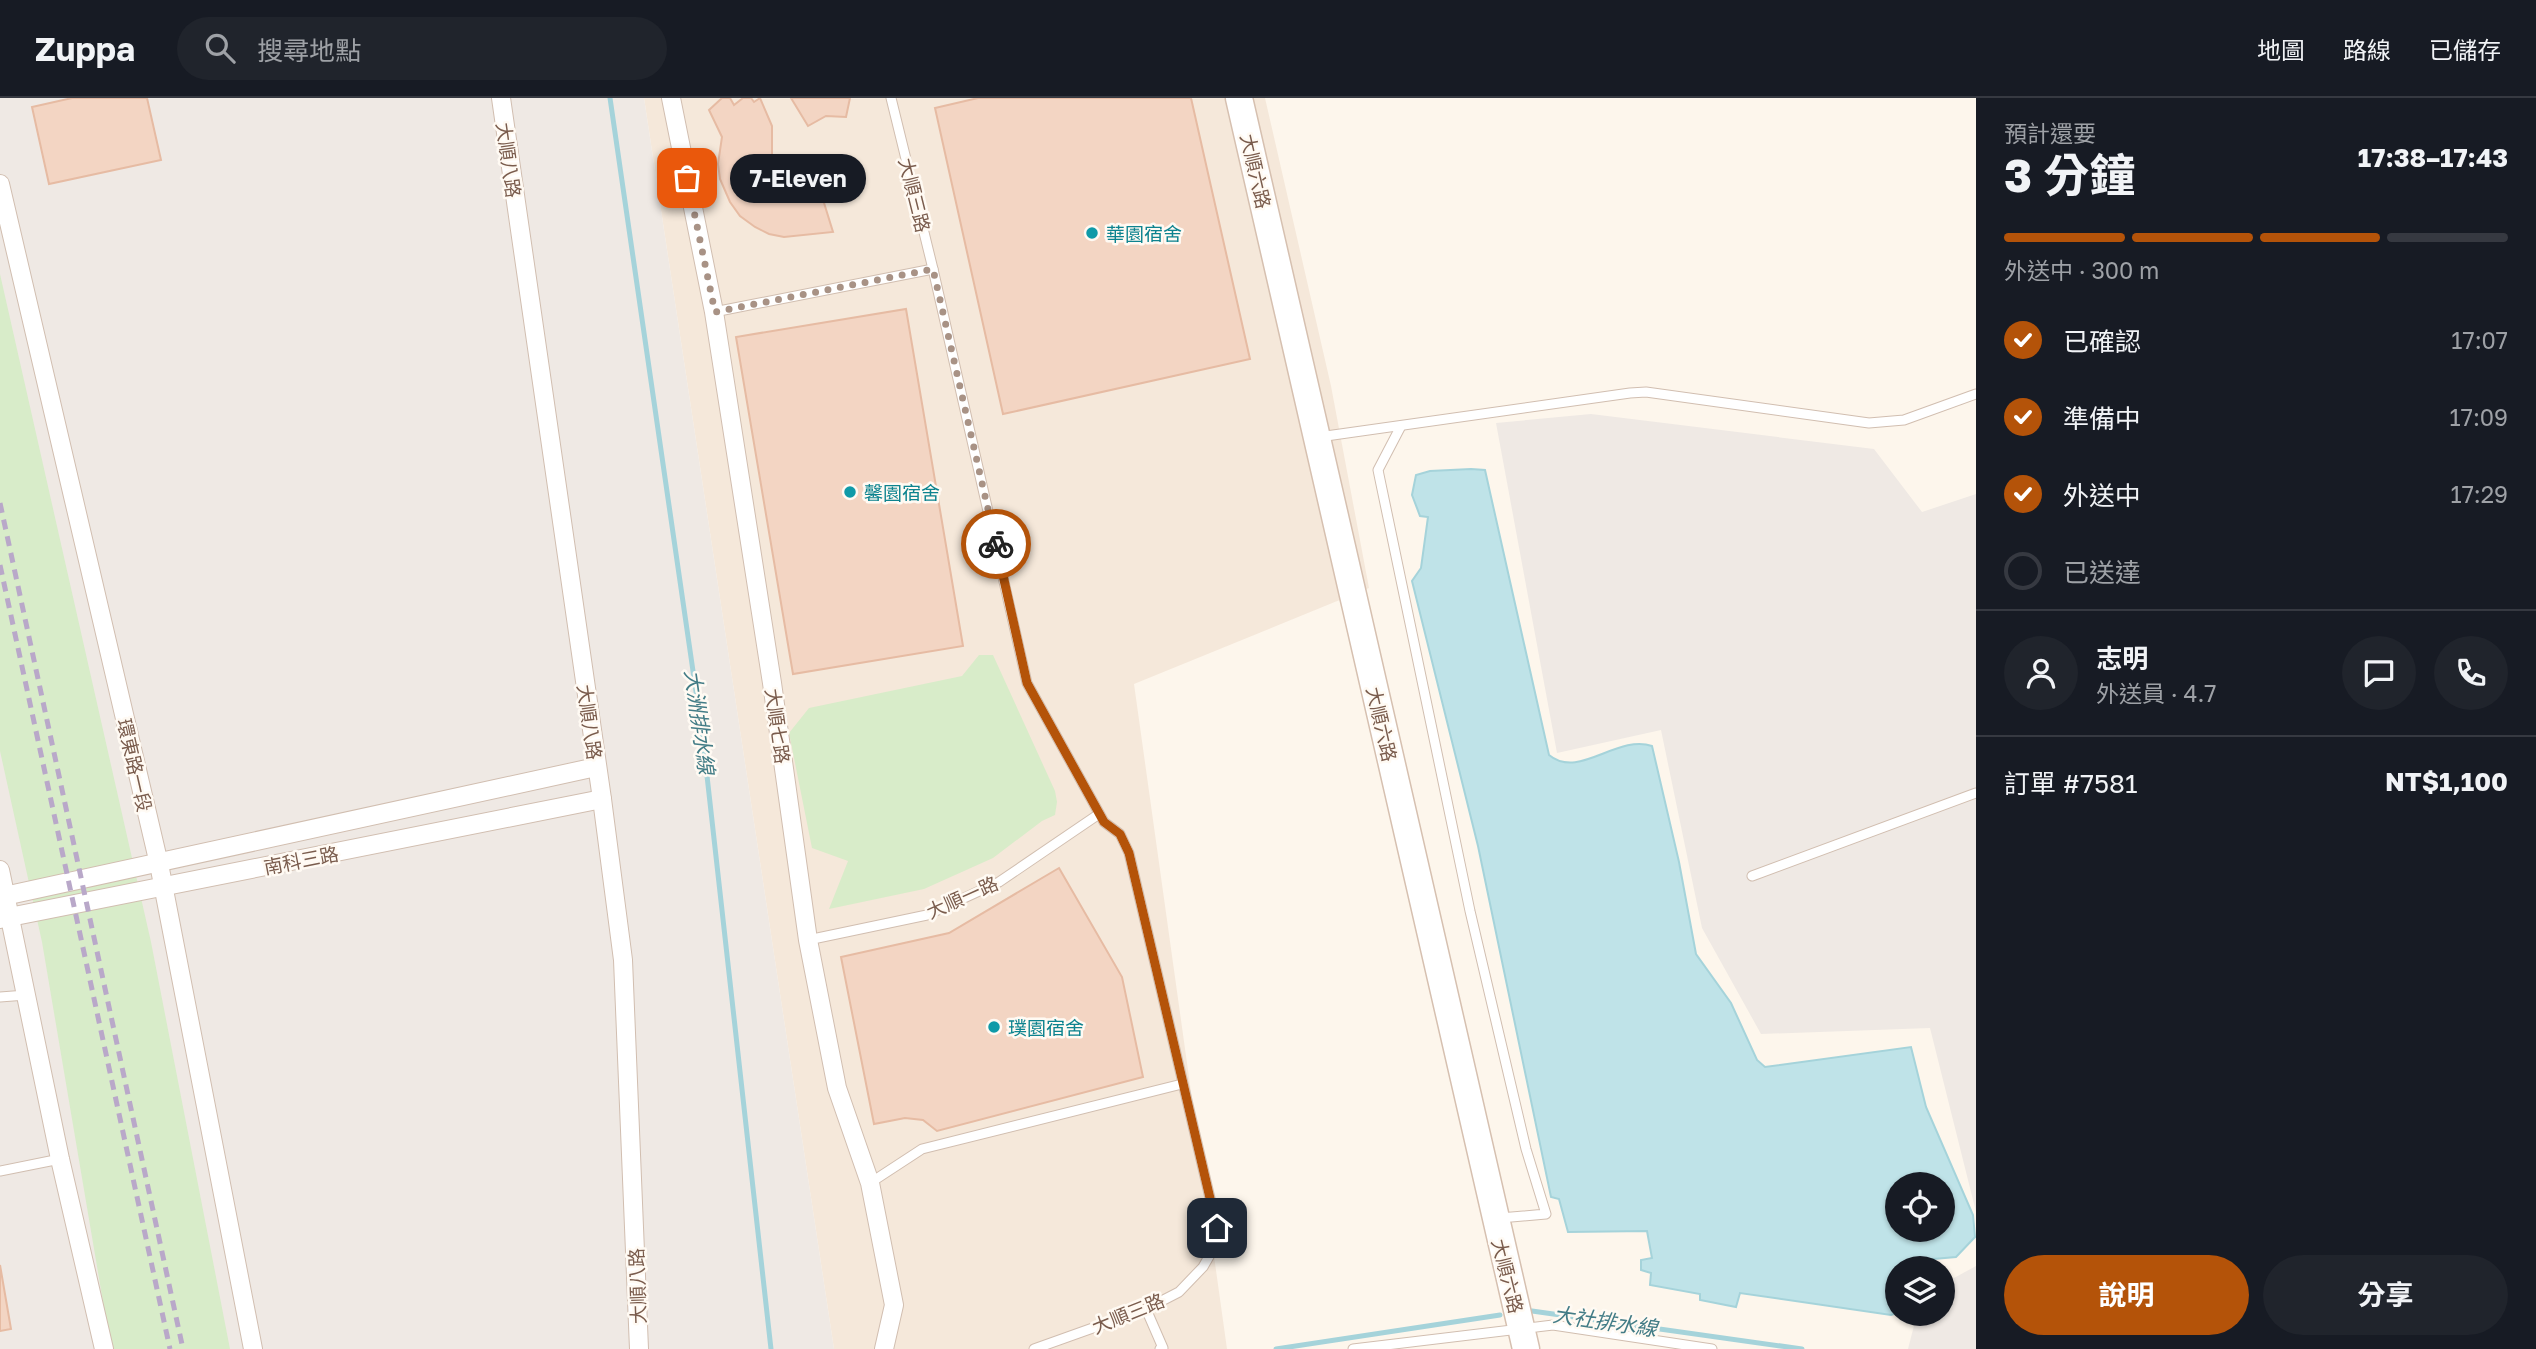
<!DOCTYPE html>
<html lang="zh-TW">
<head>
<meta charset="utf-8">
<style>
	:root { --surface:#171b24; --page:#20242c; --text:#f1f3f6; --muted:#9ea1a6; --line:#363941; --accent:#b45309 }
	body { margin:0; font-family:"Golos Text","Noto Sans TC",sans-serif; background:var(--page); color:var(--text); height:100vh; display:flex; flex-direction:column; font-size:26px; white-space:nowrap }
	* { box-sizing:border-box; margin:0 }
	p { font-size:23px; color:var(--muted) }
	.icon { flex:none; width:38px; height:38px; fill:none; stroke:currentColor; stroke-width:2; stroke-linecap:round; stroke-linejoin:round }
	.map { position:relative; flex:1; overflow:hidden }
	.details { display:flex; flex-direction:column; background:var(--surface); width:560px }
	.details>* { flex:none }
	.buttons { position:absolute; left:1885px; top:1074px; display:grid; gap:14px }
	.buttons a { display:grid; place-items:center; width:70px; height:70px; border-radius:50%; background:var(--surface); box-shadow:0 2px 5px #0004; font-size:35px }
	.pin { position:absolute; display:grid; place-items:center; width:60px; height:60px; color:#fff; margin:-30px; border-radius:14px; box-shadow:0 4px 10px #0006 }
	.courier { position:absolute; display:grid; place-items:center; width:70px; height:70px; margin:-35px; border:5px solid #b45309; border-radius:50%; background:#fff; color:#222; box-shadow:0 2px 9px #0007 }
	.bubble { position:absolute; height:49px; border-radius:24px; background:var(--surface); box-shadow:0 2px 5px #0004; font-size:23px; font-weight:700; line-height:49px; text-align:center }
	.headline em { font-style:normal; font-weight:700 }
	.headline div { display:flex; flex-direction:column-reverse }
	.headline { display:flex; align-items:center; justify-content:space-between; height:119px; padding:0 28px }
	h1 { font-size:46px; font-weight:700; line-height:52px }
	.bar { display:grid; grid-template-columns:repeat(4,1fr); gap:10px 7px; align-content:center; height:84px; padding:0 28px }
	.bar i { height:9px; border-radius:5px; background:var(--line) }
	.bar .active { background:var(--accent) }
	.bar p { grid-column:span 4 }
	.line { display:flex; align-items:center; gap:18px; padding:0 28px; border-top:2px solid var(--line) }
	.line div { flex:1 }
	.round { display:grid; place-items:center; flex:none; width:74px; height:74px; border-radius:37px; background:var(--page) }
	ol { padding:0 28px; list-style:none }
	li { display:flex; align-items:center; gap:21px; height:77px }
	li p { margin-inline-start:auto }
	li .icon { padding:7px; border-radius:50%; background:var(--accent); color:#fff; stroke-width:4 }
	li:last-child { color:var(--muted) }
	li i { width:38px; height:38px; border:4px solid var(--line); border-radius:50% }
	.action { display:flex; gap:14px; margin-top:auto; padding:14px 28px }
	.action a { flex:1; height:80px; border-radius:42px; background:var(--accent); color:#fff; font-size:28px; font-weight:700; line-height:80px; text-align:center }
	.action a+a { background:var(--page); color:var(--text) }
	header { display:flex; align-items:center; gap:42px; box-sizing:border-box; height:98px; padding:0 35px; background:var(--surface); border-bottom:2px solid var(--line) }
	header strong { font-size:33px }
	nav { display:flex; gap:38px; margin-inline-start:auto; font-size:24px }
	.search { width:490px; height:63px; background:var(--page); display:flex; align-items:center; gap:18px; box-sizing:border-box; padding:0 24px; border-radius:38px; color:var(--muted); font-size:26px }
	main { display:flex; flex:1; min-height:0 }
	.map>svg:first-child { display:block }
</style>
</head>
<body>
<header>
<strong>Zuppa</strong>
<div class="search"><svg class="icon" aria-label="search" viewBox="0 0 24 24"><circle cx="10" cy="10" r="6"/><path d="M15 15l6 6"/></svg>搜尋地點</div>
<nav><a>地圖</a><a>路線</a><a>已儲存</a></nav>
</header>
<main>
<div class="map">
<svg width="1976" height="1251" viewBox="0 0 1976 1251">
	<rect width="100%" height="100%" fill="#fdf6ec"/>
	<!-- residential -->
	<polygon fill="#f5e8da" points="644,0 1265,0 1331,288 1369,490 1134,586 1227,1251 834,1251"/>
	<!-- industrial -->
	<g fill="#efe9e4">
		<polygon points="0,0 644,0 834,1251 0,1251"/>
		<polygon points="1591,316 1874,351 1922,414 1976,396 1976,1114 1930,930 1761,936 1702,830 1661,632 1557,655 1496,325"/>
		<polygon points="1976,1168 1976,1251 1908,1251 1917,1216 1942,1216 1943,1186"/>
	</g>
	<!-- green -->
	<g fill="#d8ecc9">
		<polygon points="0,176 151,844 230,1251 111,1251 42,844 0,653"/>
		<polygon points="979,557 993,557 1055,693 1057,704 1055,717 1042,723 993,760 924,791 829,811 848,763 812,750 789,635 809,610 962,578"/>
	</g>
	<!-- water -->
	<path fill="#bfe3e8" stroke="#a5d3da" stroke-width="2" fill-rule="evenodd" d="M1471,371L1485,372L1549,657C1579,682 1617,636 1652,648L1679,764L1696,856L1731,905L1757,962L1765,969L1911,949L1926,1009L1973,1117L1975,1139L1956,1159L1922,1162L1910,1171H1897V1215L1891,1217L1740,1195L1736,1209L1700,1202V1196L1650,1187L1651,1175L1641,1172V1162L1652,1160L1647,1133L1568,1134L1559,1101L1551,1099L1478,748L1412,483L1421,470L1428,419L1420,418L1412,397L1416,377L1430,373ZM1897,1087H1942V1132H1897Z"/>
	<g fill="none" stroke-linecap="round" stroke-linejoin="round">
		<!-- stream -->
		<g stroke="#a5d3da" stroke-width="5">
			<polyline points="610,0 703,642 771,1251"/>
			<polyline points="1532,1213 1802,1251"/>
			<polyline points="1276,1251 1500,1217"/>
		</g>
	</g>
	<!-- building -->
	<g fill="#f3d5c3" stroke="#e6bba3" stroke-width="2">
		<polygon points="72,0 147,0 161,62 49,86 32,9"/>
		<polygon points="722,0 730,0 734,7 743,0 751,0 754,4 760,0 772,28 772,75 777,84 793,94 804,96 820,92 833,134 784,139 769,136 755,129 740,118 730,104 720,81 718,66 722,39 709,12"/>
		<polygon points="791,0 850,0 846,19 826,18 808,28"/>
		<polygon points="978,0 1191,0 1250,261 1003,316 935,10"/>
		<polygon points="906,211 963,548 793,576 736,239"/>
		<polygon points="1059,770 1122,879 1143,979 937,1033 923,1022 905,1020 874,1026 841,859 949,835"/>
		<polygon points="0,1167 11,1231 0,1233"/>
	</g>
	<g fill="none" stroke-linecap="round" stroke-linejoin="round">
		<defs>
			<g id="lane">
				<polyline points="891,0 933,171 1027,585 1104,724 1120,736 1129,755 1217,1130 1215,1148 1203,1169 1179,1194 1146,1211 1034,1251"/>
				<polyline points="714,214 933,171"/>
				<polyline points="1401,328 1378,372 1470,813 1526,1051 1546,1116 1500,1120"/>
				<polyline points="1319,339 1630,295 1646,294 1869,325 1904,322 1976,296"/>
				<polyline points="1752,778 1976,695"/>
				<polyline points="808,842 927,817 999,784 1099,716"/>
				<polyline points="0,899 26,897"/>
				<polyline points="0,1073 60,1061"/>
				<polyline points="870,1085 922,1051 1182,986"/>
				<polyline points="1146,1211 1163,1250 1160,1251"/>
				<polyline points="1353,1251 1553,1227 1712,1251"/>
			</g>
			<g id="street">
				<polyline points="501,0 602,701 623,862 639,1251"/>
				<polyline points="671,0 714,214 772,585 808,842 837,990 870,1085 894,1207 884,1251"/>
				<polyline points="0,86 159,766 253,1251"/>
				<polyline points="0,772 60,1061 104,1251"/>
				<polyline points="0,799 596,669"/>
				<polyline points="0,821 602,701"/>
			</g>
			<polyline id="secondary" points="1239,0 1526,1251"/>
		</defs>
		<!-- lane casing -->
		<use href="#lane" stroke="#d1beb0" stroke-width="11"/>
		<!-- street casing -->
		<use href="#street" stroke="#d1beb0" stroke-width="20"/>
		<!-- secondary casing -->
		<use href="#secondary" stroke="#d6c0b0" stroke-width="29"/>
		<!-- lane -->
		<use href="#lane" stroke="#fff" stroke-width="9"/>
		<!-- street -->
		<use href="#street" stroke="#fff" stroke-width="18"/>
		<!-- secondary -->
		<use href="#secondary" stroke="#fff" stroke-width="26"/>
		<!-- rail -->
		<g stroke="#b9a8c9" stroke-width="5" stroke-dasharray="10 7" stroke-linecap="butt">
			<polyline points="0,405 183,1251"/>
			<polyline points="0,467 170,1251"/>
		</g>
	</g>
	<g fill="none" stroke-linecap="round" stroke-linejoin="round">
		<!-- done -->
		<polyline stroke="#a89285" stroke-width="7" stroke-dasharray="0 12.6" points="687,80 715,214 933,171 996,446"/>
		<!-- route -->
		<polyline stroke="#b45309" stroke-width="9" points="996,446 1027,585 1104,724 1120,736 1129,755 1217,1130"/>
	</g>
	<!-- markers -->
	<g fill="#0f9aa8" stroke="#fffaf3" stroke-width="2.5">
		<circle cx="1092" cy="135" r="7"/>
		<circle cx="850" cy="394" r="7"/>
		<circle cx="994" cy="929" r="7"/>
	</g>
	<g text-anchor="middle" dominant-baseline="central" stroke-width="5" stroke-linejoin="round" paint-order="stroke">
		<!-- street labels -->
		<g font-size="19" fill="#7a5c4d" stroke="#fffaf3">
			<text transform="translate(509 62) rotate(82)">大順八路</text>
			<text transform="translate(1256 73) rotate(77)">大順六路</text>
			<text transform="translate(915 97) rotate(76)">大順三路</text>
			<text transform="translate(590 624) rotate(82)">大順八路</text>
			<text transform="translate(1382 626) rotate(77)">大順六路</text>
			<text transform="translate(778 628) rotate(82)">大順七路</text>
			<text transform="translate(135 667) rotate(77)">環東路一段</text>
			<text transform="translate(301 762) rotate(-11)">南科三路</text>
			<text transform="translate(962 799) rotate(-24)">大順一路</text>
			<text transform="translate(1508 1178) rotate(76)">大順六路</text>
			<text transform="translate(637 1188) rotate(-92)">大順八路</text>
			<text transform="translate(1128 1215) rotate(-22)">大順三路</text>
		</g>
		<!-- culture labels -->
		<g font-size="19" fill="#0d838f" stroke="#fffaf3" text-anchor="start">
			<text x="1106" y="135">華園宿舍</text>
			<text x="864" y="394">馨園宿舍</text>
			<text x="1008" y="929">璞園宿舍</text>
		</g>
		<!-- water labels -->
		<g font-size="21" font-style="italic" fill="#437c86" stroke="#fffaf3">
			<text transform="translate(700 624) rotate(82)">大洲排水線</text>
			<text transform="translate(1605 1223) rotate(8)">大社排水線</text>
		</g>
	</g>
</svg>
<div class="buttons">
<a><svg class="icon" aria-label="locate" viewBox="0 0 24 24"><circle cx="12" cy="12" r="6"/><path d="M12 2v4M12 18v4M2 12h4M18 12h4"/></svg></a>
<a><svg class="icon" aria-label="layers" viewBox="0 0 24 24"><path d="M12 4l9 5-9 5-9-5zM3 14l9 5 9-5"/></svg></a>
</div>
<div class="pin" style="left:687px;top:80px;background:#ea580c"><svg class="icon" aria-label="bag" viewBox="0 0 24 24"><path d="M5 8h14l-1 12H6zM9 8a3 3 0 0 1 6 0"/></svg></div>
<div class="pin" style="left:1217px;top:1130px;background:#1f2937"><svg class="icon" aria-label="home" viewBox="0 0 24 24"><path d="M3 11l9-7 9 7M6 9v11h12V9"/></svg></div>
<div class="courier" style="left:996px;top:446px"><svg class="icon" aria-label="bike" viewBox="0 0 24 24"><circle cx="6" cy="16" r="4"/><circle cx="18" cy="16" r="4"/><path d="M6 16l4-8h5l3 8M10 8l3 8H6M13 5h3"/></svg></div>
<div class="bubble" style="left:730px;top:56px;width:136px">7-Eleven</div>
</div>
<section class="details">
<div class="headline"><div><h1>3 分鐘</h1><p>預計還要</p></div><em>17:38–17:43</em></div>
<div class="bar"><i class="active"></i><i class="active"></i><i class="active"></i><i></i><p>外送中 · 300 m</p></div>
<ol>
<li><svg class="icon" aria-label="check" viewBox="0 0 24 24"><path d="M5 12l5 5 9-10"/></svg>已確認<p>17:07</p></li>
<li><svg class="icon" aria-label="check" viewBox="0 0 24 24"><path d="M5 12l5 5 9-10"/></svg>準備中<p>17:09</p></li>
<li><svg class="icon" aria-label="check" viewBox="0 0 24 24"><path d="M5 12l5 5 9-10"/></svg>外送中<p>17:29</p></li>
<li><i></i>已送達</li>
</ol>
<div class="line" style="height:126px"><a class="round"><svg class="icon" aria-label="person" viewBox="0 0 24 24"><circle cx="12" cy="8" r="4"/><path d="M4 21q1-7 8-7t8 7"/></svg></a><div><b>志明</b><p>外送員 · 4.7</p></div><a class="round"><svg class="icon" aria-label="chat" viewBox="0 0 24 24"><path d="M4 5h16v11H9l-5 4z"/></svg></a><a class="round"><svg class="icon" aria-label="phone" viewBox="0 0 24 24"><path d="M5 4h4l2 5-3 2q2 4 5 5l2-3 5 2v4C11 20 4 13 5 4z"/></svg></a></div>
<div class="line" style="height:91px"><div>訂單 #7581</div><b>NT$1,100</b></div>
<div class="action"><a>說明</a><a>分享</a></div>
</section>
</main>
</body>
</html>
